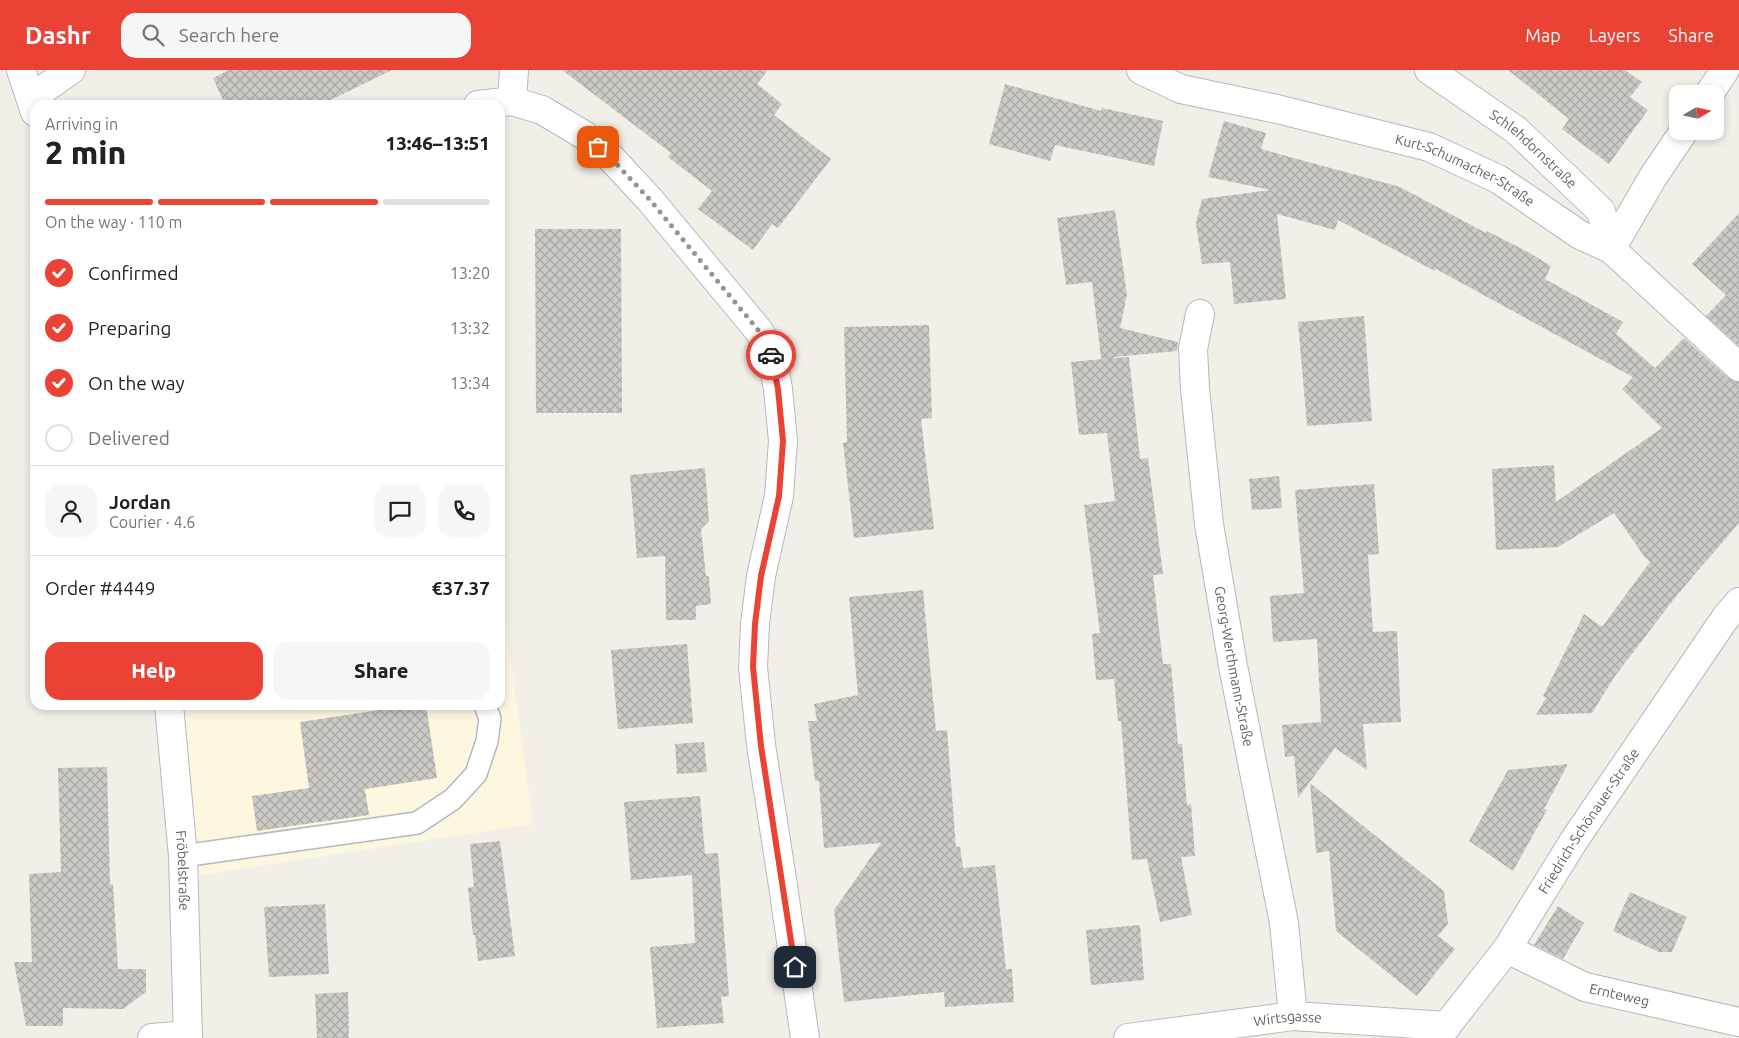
<!DOCTYPE html>
<html lang="en">
<head>
<meta charset="utf-8">
<style>
	:root { --surface:#fff; --page:#f6f6f6; --text:#222; --muted:#767676; --line:#e0e0e0; --accent:#ea4335 }
	body { margin:0; font-family:Ubuntu,sans-serif; background:var(--page); color:var(--text); height:100vh; display:flex; flex-direction:column; font-size:19px; white-space:nowrap }
	* { box-sizing:border-box; margin:0 }
	p { font-size:16px; color:var(--muted) }
	.icon { flex:none; width:28px; height:28px; fill:none; stroke:currentColor; stroke-width:2; stroke-linecap:round; stroke-linejoin:round }
	.map { position:relative; flex:1; overflow:hidden }
	.drawer { position:absolute; left:30px; top:30px; width:475px; height:610px; display:flex; flex-direction:column; background:var(--surface); border-radius:15px; box-shadow:0 2px 8px #0003 }
	.drawer>* { flex:none }
	.needle { width:32px; rotate:81deg }
	.controls { position:absolute; left:1669px; top:15px; display:grid; gap:10px }
	.controls a { display:grid; place-items:center; width:55px; height:55px; border-radius:10px; background:var(--surface); box-shadow:0 2px 8px #0003; font-size:25px }
	.pin { position:absolute; display:grid; place-items:center; width:42px; height:42px; color:#fff; margin:-21px; border-radius:10px; box-shadow:0 2px 8px #0006 }
	.courier { position:absolute; display:grid; place-items:center; width:50px; height:50px; margin:-25px; border:4px solid #ea4335; border-radius:50%; background:#fff; color:#222; box-shadow:0 1px 6px #0007 }
	.summary em { font-style:normal; font-weight:800 }
	.summary div { display:flex; flex-direction:column-reverse }
	.summary { display:flex; align-items:center; justify-content:space-between; height:85px; padding:0 15px }
	h1 { font-size:32px; font-weight:800; line-height:38px }
	.bar { display:grid; grid-template-columns:repeat(4,1fr); gap:8px 5px; align-content:center; height:60px; padding:0 15px }
	.bar i { height:6px; border-radius:4px; background:var(--line) }
	.bar .current { background:var(--accent) }
	.bar p { grid-column:span 4 }
	.line { display:flex; align-items:center; gap:12px; padding:0 15px; border-top:1px solid var(--line) }
	.line div { flex:1 }
	.round { display:grid; place-items:center; flex:none; width:52px; height:52px; border-radius:15px; background:var(--page) }
	ol { padding:0 15px; list-style:none }
	li { display:flex; align-items:center; gap:15px; height:55px }
	li p { margin-inline-start:auto }
	li .icon { padding:5px; border-radius:50%; background:var(--accent); color:#fff; stroke-width:4 }
	li:last-child { color:var(--muted) }
	li i { width:28px; height:28px; border:2px solid var(--line); border-radius:50% }
	.cta { display:flex; gap:10px; margin-top:auto; padding:10px 15px }
	.cta a { flex:1; height:58px; border-radius:15px; background:var(--accent); color:#fff; font-size:20px; font-weight:800; line-height:58px; text-align:center }
	.cta a+a { background:var(--page); color:var(--text) }
	header { display:flex; align-items:center; gap:30px; box-sizing:border-box; height:70px; padding:0 25px; background:var(--accent); color:#fff }
	header strong { font-size:24px }
	nav { display:flex; gap:28px; margin-inline-start:auto; font-size:18px }
	.search { width:350px; height:45px; background:var(--page); display:flex; align-items:center; gap:12px; box-sizing:border-box; padding:0 18px; border-radius:15px; color:var(--muted); font-size:19px }
	.map>svg:first-child { display:block }
</style>
</head>
<body>
<header>
<strong>Dashr</strong>
<div class="search"><svg class="icon" aria-label="search" viewBox="0 0 24 24"><circle cx="10" cy="10" r="6"/><path d="M15 15l6 6"/></svg>Search here</div>
<nav><a>Map</a><a>Layers</a><a>Share</a></nav>
</header>
<div class="map">
<svg width="1739" height="968" viewBox="0 0 1739 968">
	<defs>
		<pattern id="building-cross-hatch" width="8" height="8" patternUnits="userSpaceOnUse" patternTransform="scale(1.25)"><rect width="8" height="8" fill="#cccac5"/><path d="M0 0l8 8M0 8l8-8" fill="none" stroke="#a9a8a4"/></pattern>
	</defs>
	<rect width="100%" height="100%" fill="#f1efe8"/>
	<!-- commercial -->
	<polygon fill="#fef7e0" points="500,510 533,754 194,806 174,635 500,635"/>
	<!-- building -->
	<g fill="url(#building-cross-hatch)">
		<polygon points="229,0 392,0 320,35 225,35 213,8"/>
		<polygon points="562,0 768,0 757,14 782,34 774,45 831,89 778,158 772,154 753,180 698,139 712,121 668,87 671,83"/>
		<polygon points="1508,0 1625,0 1642,12 1630,27 1648,40 1609,94 1562,59 1569,49"/>
		<polygon points="1005,14 1101,41 1102,38 1163,51 1154,96 1055,75 1050,91 989,74"/>
		<polygon points="1224,51 1266,63 1261,79 1400,117 1486,163 1487,161 1528,182 1551,196 1545,209 1623,252 1616,264 1655,298 1684,268 1728,308 1739,312 1739,453 1677,525 1615,606 1592,643 1536,645 1546,628 1543,626 1584,544 1602,557 1650,492 1644,486 1614,443 1558,477 1496,480 1492,399 1554,395 1556,432 1662,358 1622,319 1633,307 1436,199 1435,201 1338,150 1335,160 1277,144 1286,229 1234,234 1230,192 1202,194 1196,153 1202,129 1271,120 1208,107"/>
		<polygon points="1115,140 1127,225 1120,258 1178,272 1177,281 1114,287 1114,288 1129,287 1140,389 1148,388 1163,504 1153,505 1163,594 1171,594 1178,674 1182,674 1187,735 1191,734 1195,786 1181,787 1192,845 1160,852 1147,789 1132,790 1121,651 1118,651 1114,609 1096,610 1092,564 1100,563 1084,435 1115,431 1107,363 1079,365 1071,292 1103,289 1101,288 1092,212 1066,215 1057,148"/>
		<polygon points="1739,143 1739,276 1706,246 1726,225 1692,194"/>
		<polygon points="535,159 621,159 622,343 536,343"/>
		<polygon points="1364,246 1372,351 1307,356 1298,252"/>
		<polygon points="929,255 932,348 921,349 934,459 854,468 843,373 847,372 844,257"/>
		<polygon points="705,398 709,451 701,459 706,506 709,506 711,534 696,536 696,550 666,550 665,486 637,488 630,405"/>
		<polygon points="1279,406 1282,438 1252,440 1249,409"/>
		<polygon points="1374,414 1379,484 1368,485 1373,562 1397,561 1401,652 1363,654 1367,700 1335,678 1298,728 1294,686 1285,687 1282,655 1321,652 1317,569 1273,572 1270,526 1304,523 1295,420"/>
		<polygon points="923,520 936,661 947,660 956,777 960,776 963,798 995,795 1006,899 1012,899 1014,932 945,937 944,922 844,932 834,840 881,773 824,778 819,711 815,711 808,651 817,651 814,634 858,625 849,527"/>
		<polygon points="687,574 693,653 618,659 611,580"/>
		<polygon points="392,635 426,635 437,708 365,719 369,745 257,761 252,726 309,718 300,652 393,638"/>
		<polygon points="704,672 707,702 677,704 675,674"/>
		<polygon points="1568,694 1544,739 1547,740 1513,801 1469,771 1508,700"/>
		<polygon points="107,697 110,814 113,814 118,899 146,899 146,922 123,939 63,938 63,956 26,956 14,892 32,892 29,804 61,802 58,698"/>
		<polygon points="1310,713 1444,821 1448,854 1438,866 1455,879 1417,926 1336,861 1329,781 1316,783"/>
		<polygon points="700,726 705,784 718,783 729,926 721,927 724,953 657,958 650,877 695,873 692,805 631,810 624,732"/>
		<polygon points="500,771 515,886 478,891 475,865 473,865 468,818 474,817 470,774"/>
		<polygon points="1630,822 1687,847 1672,882 1659,882 1613,861"/>
		<polygon points="325,834 329,904 269,907 264,837"/>
		<polygon points="1558,836 1584,853 1563,889 1534,875"/>
		<polygon points="1140,855 1144,910 1091,915 1086,860"/>
		<polygon points="348,922 349,968 317,968 315,924"/>
	</g>
	<g fill="none" stroke-linecap="round" stroke-linejoin="round">
		<defs>
			<polyline id="service" points="183,786 417,753 453,729 476,704 487,671 490,649 485,635"/>
			<g id="minor">
				<polyline points="21,0 35,42"/>
				<path id="s1" d="M1141,0L1181,19L1277,39L1429,77L1498,109L1580,165L1611,179L1739,297"/>
				<path id="s2" d="M1429,0L1516,60L1601,141L1611,179"/>
				<polyline points="1709,24 1725,0"/>
				<polyline points="31,28 71,0"/>
				<polyline points="512,31 514,0"/>
				<polyline points="478,35 512,31 542,40 584,65 612,89 650,130 759,261 772,286 778,319 783,371 779,426 761,506 755,554 753,597 761,675 782,809 805,968"/>
				<polyline points="1611,179 1653,107 1684,61"/>
				<path id="s3" d="M1200,244L1193,279L1195,319L1209,454L1233,596L1284,853L1293,946"/>
				<path id="s4" d="M169,635L183,786L188,968"/>
				<path id="s5" d="M1507,879L1585,917L1739,952"/>
				<polyline points="152,968 188,965"/>
				<path id="s6" d="M1128,968L1293,946L1447,956"/>
				<path id="s7" d="M1437,968L1507,879L1573,772L1726,547L1739,532"/>
			</g>
		</defs>
		<!-- service casing -->
		<use href="#service" stroke="#b5b8bc" stroke-width="24"/>
		<!-- minor casing -->
		<use href="#minor" stroke="#b5b8bc" stroke-width="30"/>
		<!-- service -->
		<use href="#service" stroke="#fff" stroke-width="21"/>
		<!-- minor -->
		<use href="#minor" stroke="#fff" stroke-width="28"/>
	</g>
	<g fill="none" stroke-linecap="round" stroke-linejoin="round">
		<!-- done -->
		<polyline stroke="#929495" stroke-width="5" stroke-dasharray="0 9" points="598,77 612,89 650,130 759,261 771,285"/>
		<!-- route -->
		<polyline stroke="#ea4335" stroke-width="6" points="771,285 778,319 783,371 779,426 761,506 755,554 753,597 761,676 795,897"/>
	</g>
	<g text-anchor="middle" dominant-baseline="central" stroke-width="4" stroke-linejoin="round" paint-order="stroke">
		<!-- street labels -->
		<g font-size="14" fill="#5f6368" stroke="#fff">
			<text stroke="none"><textPath href="#s2" startOffset="131">Schlehdornstraße</textPath></text>
			<text stroke="none"><textPath href="#s1" startOffset="341">Kurt-Schumacher-Straße</textPath></text>
			<text stroke="none"><textPath href="#s3" startOffset="356">Georg-Werthmann-Straße</textPath></text>
			<text stroke="none"><textPath href="#s7" startOffset="265">Friedrich-Schönauer-Straße</textPath></text>
			<text stroke="none"><textPath href="#s4" startOffset="166">Fröbelstraße</textPath></text>
			<text stroke="none"><textPath href="#s5" startOffset="122">Ernteweg</textPath></text>
			<text stroke="none"><textPath href="#s6" startOffset="161">Wirtsgasse</textPath></text>
		</g>
	</g>
</svg>
<div class="controls">
<a><svg class="needle" viewBox="-14 -14 28 28"><path d="M0-13l5 13h-10z" fill="#e53935"/><path d="M0 13l5-13h-10z" fill="#767676"/></svg></a>
</div>
<div class="pin" style="left:598px;top:77px;background:#ea580c"><svg class="icon" aria-label="bag" viewBox="0 0 24 24"><path d="M5 8h14l-1 12H6zM9 8a3 3 0 0 1 6 0"/></svg></div>
<div class="pin" style="left:795px;top:897px;background:#1f2937"><svg class="icon" aria-label="home" viewBox="0 0 24 24"><path d="M3 11l9-7 9 7M6 9v11h12V9"/></svg></div>
<div class="courier" style="left:771px;top:285px"><svg class="icon" aria-label="car" viewBox="0 0 24 24"><path d="M5 17H2v-5l4-1 3-4h7l3 4 3 1v5h-3M9 17h6M6 11h13"/><circle cx="7" cy="17" r="2"/><circle cx="17" cy="17" r="2"/></svg></div>
<section class="drawer">
<div class="summary"><div><h1>2 min</h1><p>Arriving in</p></div><em>13:46–13:51</em></div>
<div class="bar"><i class="current"></i><i class="current"></i><i class="current"></i><i></i><p>On the way · 110 m</p></div>
<ol>
<li><svg class="icon" aria-label="check" viewBox="0 0 24 24"><path d="M5 12l5 5 9-10"/></svg>Confirmed<p>13:20</p></li>
<li><svg class="icon" aria-label="check" viewBox="0 0 24 24"><path d="M5 12l5 5 9-10"/></svg>Preparing<p>13:32</p></li>
<li><svg class="icon" aria-label="check" viewBox="0 0 24 24"><path d="M5 12l5 5 9-10"/></svg>On the way<p>13:34</p></li>
<li><i></i>Delivered</li>
</ol>
<div class="line" style="height:90px"><a class="round"><svg class="icon" aria-label="person" viewBox="0 0 24 24"><circle cx="12" cy="8" r="4"/><path d="M4 21q1-7 8-7t8 7"/></svg></a><div><b>Jordan</b><p>Courier · 4.6</p></div><a class="round"><svg class="icon" aria-label="chat" viewBox="0 0 24 24"><path d="M4 5h16v11H9l-5 4z"/></svg></a><a class="round"><svg class="icon" aria-label="phone" viewBox="0 0 24 24"><path d="M5 4h4l2 5-3 2q2 4 5 5l2-3 5 2v4C11 20 4 13 5 4z"/></svg></a></div>
<div class="line" style="height:65px"><div>Order #4449</div><b>€37.37</b></div>
<div class="cta"><a>Help</a><a>Share</a></div>
</section>
</div>
</body>
</html>
